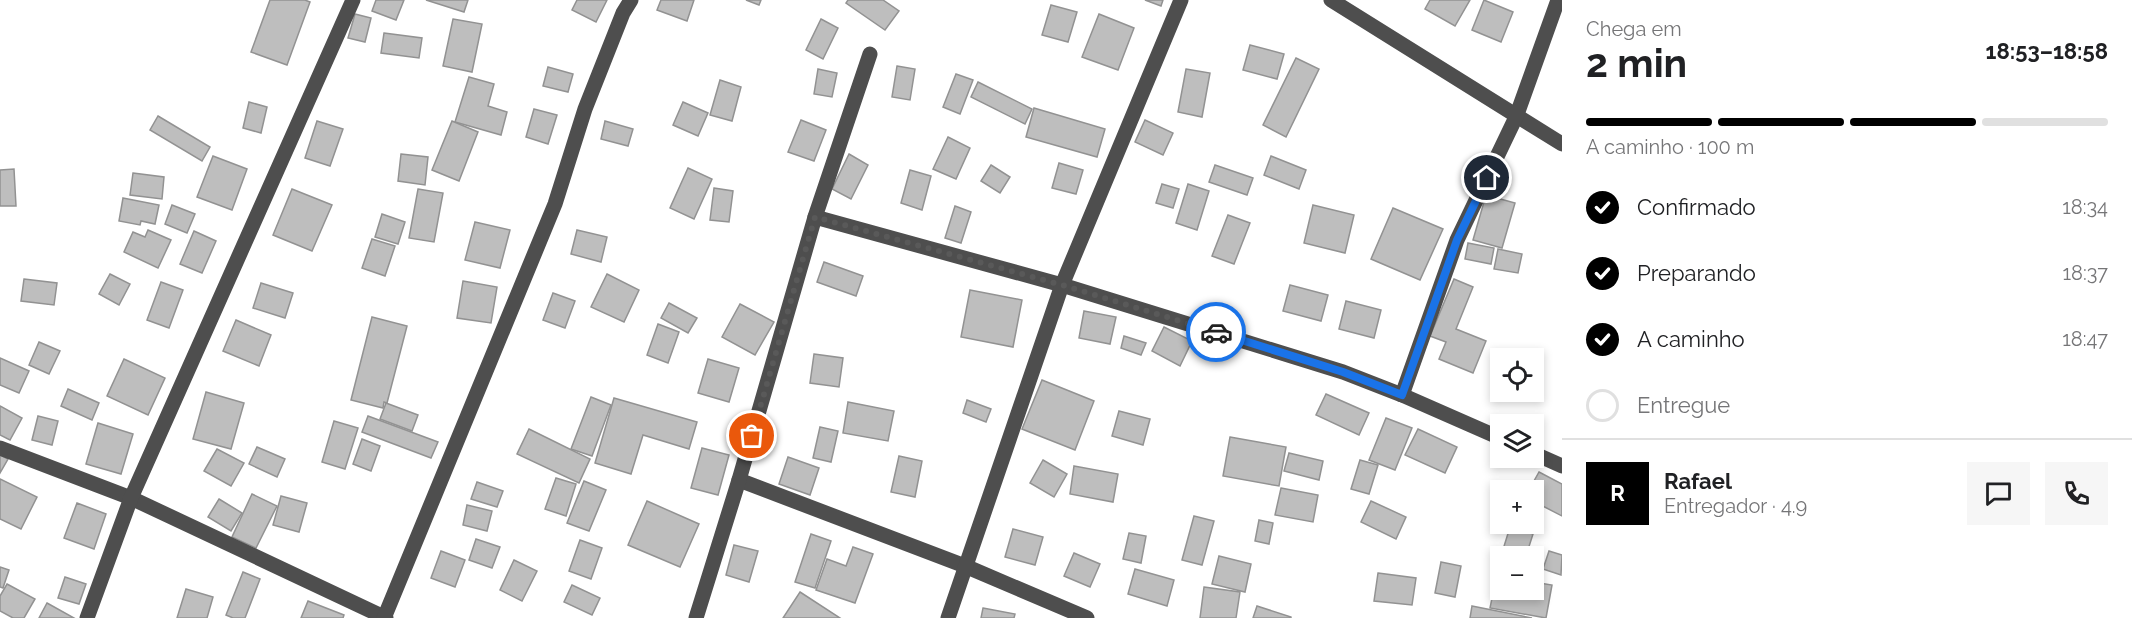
<!DOCTYPE html>
<html lang="pt">
<head>
<meta charset="utf-8">
<style>
	:root { --surface:#fff; --page:#f6f6f6; --text:#202124; --muted:#757577; --line:#e0e0e0; --accent:#000 }
	body { margin:0; font-family:Raleway,sans-serif; background:var(--page); color:var(--text); height:100vh; display:flex; flex-direction:column; font-size:22px; white-space:nowrap }
	* { box-sizing:border-box; margin:0 }
	p { font-size:20px; color:var(--muted) }
	.icon { flex:none; width:33px; height:33px; fill:none; stroke:currentColor; stroke-width:2; stroke-linecap:round; stroke-linejoin:round }
	.map { position:relative; flex:1; overflow:hidden }
	.side { display:flex; flex-direction:column; background:var(--surface); width:570px }
	.side>* { flex:none }
	.controls { position:absolute; left:1490px; top:348px; display:grid; gap:12px }
	.controls a { display:grid; place-items:center; width:54px; height:54px; border-radius:0px; background:var(--surface); box-shadow:0 3px 9px #0003; font-size:30px }
	.pin { position:absolute; display:grid; place-items:center; width:51px; height:51px; color:#fff; margin:-26px; border:3px solid #fff; border-radius:50%; box-shadow:0 2px 6px #0007 }
	.courier { position:absolute; display:grid; place-items:center; width:60px; height:60px; margin:-30px; border:4px solid #1a73e8; border-radius:50%; background:#fff; color:#222; box-shadow:0 2px 8px #0007 }
	.overview em { font-style:normal; font-weight:700 }
	.overview div { display:flex; flex-direction:column-reverse }
	.overview { display:flex; align-items:center; justify-content:space-between; height:102px; padding:0 24px }
	h1 { font-size:39px; font-weight:700; line-height:45px }
	.bar { display:grid; grid-template-columns:repeat(4,1fr); gap:9px 6px; align-content:center; height:72px; padding:0 24px }
	.bar i { height:8px; border-radius:4px; background:var(--line) }
	.bar .on { background:var(--accent) }
	.bar p { grid-column:span 4 }
	.line { display:flex; align-items:center; gap:15px; padding:0 24px; border-top:2px solid var(--line) }
	.line div { flex:1 }
	.round { display:grid; place-items:center; flex:none; width:63px; height:63px; border-radius:0px; background:var(--page) }
	ol { padding:0 24px; list-style:none }
	li { display:flex; align-items:center; gap:18px; height:66px }
	li p { margin-inline-start:auto }
	li .icon { padding:6px; border-radius:50%; background:var(--accent); color:#fff; stroke-width:4 }
	li:last-child { color:var(--muted) }
	li i { width:33px; height:33px; border:3px solid var(--line); border-radius:50% }
	main { display:flex; flex:1; min-height:0 }
	.map>svg:first-child { display:block }
</style>
</head>
<body>
<main>
<div class="map">
<svg width="1562" height="618" viewBox="0 0 1562 618">
	<rect width="100%" height="100%" fill="#fff"/>
	<!-- building -->
	<g fill="#bebebe" stroke="#929292" stroke-width="1.5">
		<polygon points="270,0 305,0 310,2 287,65 251,52"/>
		<polygon points="376,0 404,0 396,20 372,11"/>
		<polygon points="426,0 468,0 464,12"/>
		<polygon points="577,0 607,0 596,22 572,10"/>
		<polygon points="661,0 694,0 687,21 657,10"/>
		<polygon points="746,0 761,0 759,5"/>
		<polygon points="848,0 883,0 899,11 885,30 846,3"/>
		<polygon points="1145,0 1163,0 1161,6"/>
		<polygon points="1430,0 1470,0 1455,26 1425,9"/>
		<polygon points="1484,0 1513,12 1501,42 1472,30"/>
		<polygon points="1051,5 1077,12 1068,42 1042,35"/>
		<polygon points="355,14 371,18 365,42 348,38"/>
		<polygon points="1099,14 1134,28 1118,70 1082,57"/>
		<polygon points="453,19 482,24 472,72 443,66"/>
		<polygon points="821,19 838,28 823,59 806,50"/>
		<polygon points="384,33 422,38 419,58 381,53"/>
		<polygon points="1250,45 1284,54 1277,79 1243,70"/>
		<polygon points="1296,58 1319,69 1286,137 1263,125"/>
		<polygon points="897,66 915,69 910,100 892,97"/>
		<polygon points="548,67 573,74 568,92 543,86"/>
		<polygon points="818,69 837,73 832,97 814,94"/>
		<polygon points="1186,69 1210,73 1202,117 1178,112"/>
		<polygon points="956,74 973,80 960,114 943,107"/>
		<polygon points="469,77 494,84 488,106 507,112 501,135 455,122"/>
		<polygon points="720,80 741,87 732,121 710,115"/>
		<polygon points="978,82 1032,109 1025,124 971,97"/>
		<polygon points="249,102 267,107 261,133 243,128"/>
		<polygon points="683,102 708,113 698,136 673,125"/>
		<polygon points="1034,108 1105,129 1097,157 1026,137"/>
		<polygon points="534,109 557,115 548,144 526,137"/>
		<polygon points="158,116 210,147 202,161 150,130"/>
		<polygon points="801,120 826,130 814,161 788,152"/>
		<polygon points="1145,120 1173,133 1163,155 1135,142"/>
		<polygon points="317,121 343,129 330,166 305,158"/>
		<polygon points="452,121 478,132 459,181 432,170"/>
		<polygon points="605,121 633,129 628,146 601,139"/>
		<polygon points="948,137 970,148 956,179 933,169"/>
		<polygon points="401,154 428,157 425,185 398,181"/>
		<polygon points="849,154 868,165 851,199 832,189"/>
		<polygon points="213,156 247,169 232,210 197,197"/>
		<polygon points="1271,156 1306,170 1299,189 1264,175"/>
		<polygon points="1059,163 1083,170 1076,194 1052,188"/>
		<polygon points="991,165 1010,177 1000,193 981,181"/>
		<polygon points="1215,165 1253,178 1247,195 1209,182"/>
		<polygon points="688,168 712,179 694,219 670,208"/>
		<polygon points="14,169 16,206 0,206 0,170"/>
		<polygon points="910,170 931,176 922,210 901,203"/>
		<polygon points="133,173 164,177 162,199 130,195"/>
		<polygon points="1162,184 1179,189 1173,208 1156,203"/>
		<polygon points="1188,184 1209,191 1197,230 1176,223"/>
		<polygon points="714,188 733,191 729,222 710,220"/>
		<polygon points="292,189 332,205 312,251 273,235"/>
		<polygon points="418,189 443,193 434,242 409,238"/>
		<polygon points="1486,195 1515,203 1502,248 1473,240"/>
		<polygon points="123,198 159,205 155,224 141,221 140,225 119,221"/>
		<polygon points="172,205 195,214 187,233 165,224"/>
		<polygon points="1313,205 1354,215 1345,253 1304,243"/>
		<polygon points="955,206 971,212 961,243 945,238"/>
		<polygon points="1393,208 1443,229 1420,280 1371,259"/>
		<polygon points="382,214 405,222 398,244 375,237"/>
		<polygon points="1228,215 1250,223 1234,264 1212,256"/>
		<polygon points="475,222 510,230 500,268 465,260"/>
		<polygon points="148,230 171,240 158,268 124,252 133,232 145,237"/>
		<polygon points="577,230 607,237 601,262 571,254"/>
		<polygon points="194,231 216,241 202,273 180,264"/>
		<polygon points="372,239 395,246 385,276 362,268"/>
		<polygon points="1468,243 1494,248 1491,264 1465,259"/>
		<polygon points="1498,249 1522,254 1518,273 1494,269"/>
		<polygon points="824,262 863,276 856,296 817,282"/>
		<polygon points="110,274 130,284 119,305 99,294"/>
		<polygon points="607,274 639,290 624,322 591,307"/>
		<polygon points="24,279 57,283 54,305 21,301"/>
		<polygon points="1454,279 1473,287 1456,329 1486,341 1473,373 1439,359 1446,342 1430,336"/>
		<polygon points="463,281 497,287 491,323 457,318"/>
		<polygon points="161,282 183,290 169,328 147,320"/>
		<polygon points="261,283 293,293 285,318 253,308"/>
		<polygon points="1290,285 1328,295 1321,321 1283,311"/>
		<polygon points="970,290 1022,300 1013,347 961,337"/>
		<polygon points="553,293 575,301 565,328 543,320"/>
		<polygon points="1346,301 1381,310 1374,338 1339,329"/>
		<polygon points="669,303 697,318 688,333 661,318"/>
		<polygon points="740,304 774,322 755,355 722,337"/>
		<polygon points="1084,311 1116,317 1110,344 1079,338"/>
		<polygon points="372,317 407,326 387,403 384,402 383,408 351,400"/>
		<polygon points="236,320 271,335 259,366 223,351"/>
		<polygon points="658,324 679,332 668,363 647,355"/>
		<polygon points="1164,327 1192,341 1180,366 1152,351"/>
		<polygon points="1124,336 1146,343 1141,355 1121,348"/>
		<polygon points="39,342 60,351 49,374 29,365"/>
		<polygon points="814,354 843,358 839,387 810,383"/>
		<polygon points="0,358 29,371 19,393 0,385"/>
		<polygon points="124,359 165,378 148,415 107,396"/>
		<polygon points="708,359 739,368 729,402 698,393"/>
		<polygon points="1042,380 1094,401 1075,450 1022,429"/>
		<polygon points="68,389 99,403 92,420 61,406"/>
		<polygon points="206,392 244,403 231,449 193,439"/>
		<polygon points="1326,394 1369,413 1359,435 1316,415"/>
		<polygon points="591,397 611,405 592,456 571,449"/>
		<polygon points="614,398 697,422 689,449 643,435 631,474 595,463"/>
		<polygon points="967,400 991,409 986,422 963,413"/>
		<polygon points="848,402 894,411 888,441 843,433"/>
		<polygon points="386,403 418,415 412,431 380,419"/>
		<polygon points="0,406 22,418 10,440 0,435"/>
		<polygon points="1119,411 1150,419 1143,445 1112,436"/>
		<polygon points="38,416 58,421 52,445 32,440"/>
		<polygon points="368,416 438,442 431,458 362,432"/>
		<polygon points="1386,418 1412,428 1395,470 1369,460"/>
		<polygon points="334,421 358,428 345,469 322,462"/>
		<polygon points="98,423 133,434 121,474 86,464"/>
		<polygon points="820,427 838,431 831,462 813,458"/>
		<polygon points="529,429 590,459 579,483 517,454"/>
		<polygon points="1418,429 1457,447 1445,473 1405,455"/>
		<polygon points="1230,437 1286,447 1279,486 1223,476"/>
		<polygon points="362,439 380,446 371,471 353,464"/>
		<polygon points="257,447 285,459 277,477 249,464"/>
		<polygon points="702,448 729,455 718,495 691,488"/>
		<polygon points="217,449 244,463 231,486 204,471"/>
		<polygon points="1289,453 1323,461 1319,480 1284,471"/>
		<polygon points="0,455 8,459 0,473"/>
		<polygon points="899,456 922,461 915,497 891,492"/>
		<polygon points="788,457 819,468 810,495 779,484"/>
		<polygon points="1043,460 1067,474 1054,497 1030,483"/>
		<polygon points="1360,460 1378,465 1369,494 1351,489"/>
		<polygon points="1074,466 1118,474 1113,502 1070,494"/>
		<polygon points="1539,472 1562,484 1562,516 1533,501 1533,490 1529,490"/>
		<polygon points="556,478 576,484 566,516 545,509"/>
		<polygon points="0,479 37,497 21,529 0,519"/>
		<polygon points="584,481 606,490 589,531 567,523"/>
		<polygon points="477,482 503,491 497,507 471,499"/>
		<polygon points="1281,488 1318,495 1313,522 1275,515"/>
		<polygon points="252,494 277,506 256,548 232,537"/>
		<polygon points="281,496 307,503 299,532 273,525"/>
		<polygon points="219,499 242,513 231,531 208,517"/>
		<polygon points="647,501 699,524 680,567 628,545"/>
		<polygon points="1371,501 1406,517 1396,539 1361,522"/>
		<polygon points="77,503 106,514 94,549 64,538"/>
		<polygon points="467,505 492,511 487,531 463,525"/>
		<polygon points="1194,516 1214,521 1202,565 1182,560"/>
		<polygon points="1259,520 1273,523 1269,544 1255,541"/>
		<polygon points="1510,527 1533,534 1526,556 1501,556"/>
		<polygon points="1013,529 1043,537 1035,565 1005,557"/>
		<polygon points="1129,533 1146,536 1141,563 1123,559"/>
		<polygon points="811,534 831,541 815,588 795,582"/>
		<polygon points="476,539 500,547 492,568 469,560"/>
		<polygon points="580,540 602,548 591,579 569,571"/>
		<polygon points="734,545 758,551 749,582 726,575"/>
		<polygon points="853,547 873,554 855,603 816,590 827,559 846,566"/>
		<polygon points="441,551 465,560 455,587 431,578"/>
		<polygon points="1549,551 1562,555 1561,575 1543,569"/>
		<polygon points="1074,553 1100,564 1090,587 1064,576"/>
		<polygon points="1219,556 1251,564 1245,592 1212,584"/>
		<polygon points="514,560 537,571 522,601 500,590"/>
		<polygon points="1441,562 1461,566 1455,597 1435,593"/>
		<polygon points="0,567 9,570 3,588 0,587"/>
		<polygon points="1135,569 1174,580 1167,606 1128,594"/>
		<polygon points="243,572 260,579 245,618 233,618 226,615"/>
		<polygon points="1378,573 1416,578 1412,605 1374,601"/>
		<polygon points="1497,574 1500,575 1500,590 1533,590 1533,582 1552,585 1546,618 1490,608"/>
		<polygon points="65,577 86,584 79,604 58,598"/>
		<polygon points="7,584 35,599 24,618 13,618 0,611 0,596"/>
		<polygon points="572,585 600,598 592,615 564,602"/>
		<polygon points="1204,587 1240,592 1236,618 1200,618"/>
		<polygon points="186,589 213,597 207,618 177,618"/>
		<polygon points="800,592 840,618 783,618"/>
		<polygon points="308,601 344,615 343,618 301,618"/>
		<polygon points="47,603 74,618 39,618"/>
		<polygon points="1257,606 1291,617 1291,618 1253,618"/>
		<polygon points="1472,606 1532,618 1470,618"/>
		<polygon points="983,608 1015,614 1014,618 981,618"/>
	</g>
	<g fill="none" stroke-linecap="round" stroke-linejoin="round">
		<!-- minor -->
		<g stroke="#4e4e4e" stroke-width="15">
			<polyline points="1331,0 1562,144"/>
			<polyline points="815,217 1062,285 1343,372 1402,395 1500,438"/>
			<polyline points="1402,395 1457,240 1516,117 1558,0"/>
			<polyline points="0,448 131,498 386,618"/>
			<polyline points="1533,453 1562,466"/>
			<polyline points="739,480 965,566 1087,618"/>
			<polyline points="87,618 131,498 353,0"/>
			<polyline points="384,618 555,204 585,109 623,13 631,0"/>
			<polyline points="696,618 739,480 815,217 870,54"/>
			<polyline points="948,618 1062,285 1181,0"/>
		</g>
	</g>
	<g fill="none" stroke-linecap="round" stroke-linejoin="round">
		<!-- done -->
		<polyline stroke="#595959" stroke-width="6" stroke-dasharray="0 10.8" points="752,436 815,217 1062,285 1216,332"/>
		<!-- route -->
		<polyline stroke="#1a73e8" stroke-width="8" points="1216,332 1343,372 1402,395 1457,240 1487,178"/>
	</g>
</svg>
<div class="controls">
<a><svg class="icon" aria-label="locate" viewBox="0 0 24 24"><circle cx="12" cy="12" r="6"/><path d="M12 2v4M12 18v4M2 12h4M18 12h4"/></svg></a>
<a><svg class="icon" aria-label="layers" viewBox="0 0 24 24"><path d="M12 4l9 5-9 5-9-5zM3 14l9 5 9-5"/></svg></a>
<a>+</a>
<a>−</a>
</div>
<div class="pin" style="left:752px;top:436px;background:#ea580c"><svg class="icon" aria-label="bag" viewBox="0 0 24 24"><path d="M5 8h14l-1 12H6zM9 8a3 3 0 0 1 6 0"/></svg></div>
<div class="pin" style="left:1487px;top:178px;background:#1f2937"><svg class="icon" aria-label="home" viewBox="0 0 24 24"><path d="M3 11l9-7 9 7M6 9v11h12V9"/></svg></div>
<div class="courier" style="left:1216px;top:332px"><svg class="icon" aria-label="car" viewBox="0 0 24 24"><path d="M5 17H2v-5l4-1 3-4h7l3 4 3 1v5h-3M9 17h6M6 11h13"/><circle cx="7" cy="17" r="2"/><circle cx="17" cy="17" r="2"/></svg></div>
</div>
<section class="side">
<div class="overview"><div><h1>2 min</h1><p>Chega em</p></div><em>18:53–18:58</em></div>
<div class="bar"><i class="on"></i><i class="on"></i><i class="on"></i><i></i><p>A caminho · 100 m</p></div>
<ol>
<li><svg class="icon" aria-label="check" viewBox="0 0 24 24"><path d="M5 12l5 5 9-10"/></svg>Confirmado<p>18:34</p></li>
<li><svg class="icon" aria-label="check" viewBox="0 0 24 24"><path d="M5 12l5 5 9-10"/></svg>Preparando<p>18:37</p></li>
<li><svg class="icon" aria-label="check" viewBox="0 0 24 24"><path d="M5 12l5 5 9-10"/></svg>A caminho<p>18:47</p></li>
<li><i></i>Entregue</li>
</ol>
<div class="line" style="height:108px"><b class="round" style="background:var(--accent);color:#fff">R</b><div><b>Rafael</b><p>Entregador · 4.9</p></div><a class="round"><svg class="icon" aria-label="chat" viewBox="0 0 24 24"><path d="M4 5h16v11H9l-5 4z"/></svg></a><a class="round"><svg class="icon" aria-label="phone" viewBox="0 0 24 24"><path d="M5 4h4l2 5-3 2q2 4 5 5l2-3 5 2v4C11 20 4 13 5 4z"/></svg></a></div>
</section>
</main>
</body>
</html>
